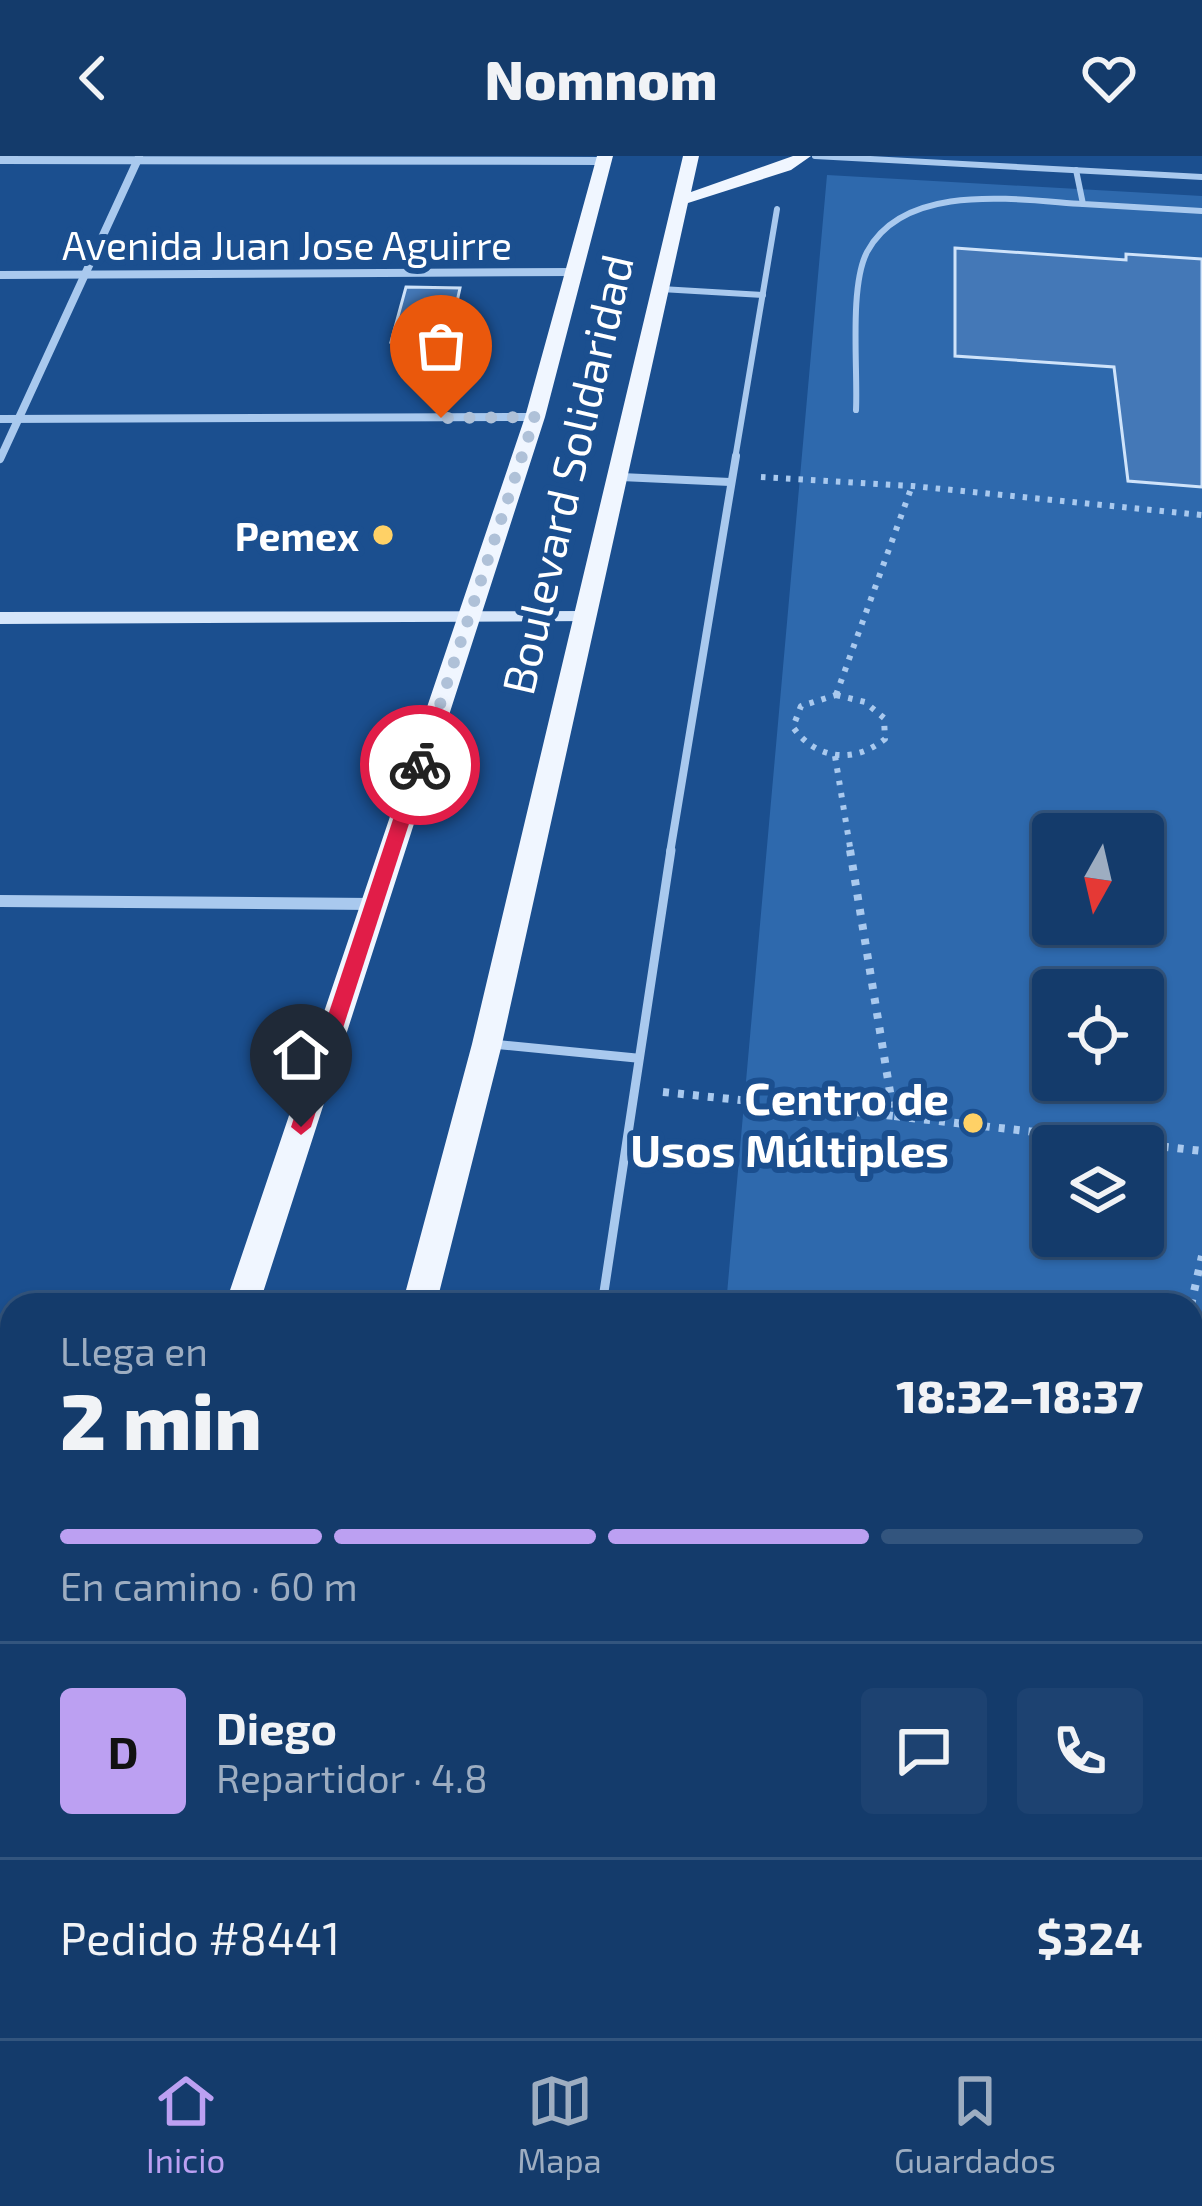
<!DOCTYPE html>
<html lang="es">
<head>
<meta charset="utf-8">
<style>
	:root { --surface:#143b6b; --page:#1d4271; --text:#f1f3f6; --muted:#9dadc1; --line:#33557e; --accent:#bca0f2 }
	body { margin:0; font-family:"Exo 2",sans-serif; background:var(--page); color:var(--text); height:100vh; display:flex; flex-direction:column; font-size:45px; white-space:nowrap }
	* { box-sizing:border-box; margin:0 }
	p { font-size:39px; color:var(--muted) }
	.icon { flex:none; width:66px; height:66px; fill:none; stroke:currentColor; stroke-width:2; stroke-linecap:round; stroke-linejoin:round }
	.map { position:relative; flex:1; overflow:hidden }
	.sheet { position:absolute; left:0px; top:1137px; width:1203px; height:747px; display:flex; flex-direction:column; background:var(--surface); border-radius:36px 36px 0 0; box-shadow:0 3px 9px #0004,0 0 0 3px var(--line) }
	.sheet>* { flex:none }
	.needle { width:78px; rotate:188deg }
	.fabs { position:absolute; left:1032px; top:657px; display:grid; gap:24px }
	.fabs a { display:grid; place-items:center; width:132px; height:132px; border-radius:12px; background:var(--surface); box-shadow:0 3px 9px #0004,0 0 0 3px var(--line); font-size:60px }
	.pin { position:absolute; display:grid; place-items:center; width:102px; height:102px; color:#fff; margin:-123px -51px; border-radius:50% 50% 50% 0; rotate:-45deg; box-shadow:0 0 12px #0007 }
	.pin .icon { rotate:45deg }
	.courier { position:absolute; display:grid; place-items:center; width:120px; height:120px; margin:-60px; border:9px solid #e11d48; border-radius:50%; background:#fff; color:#222; box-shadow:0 3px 15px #0007 }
	.headline em { font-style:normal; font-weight:800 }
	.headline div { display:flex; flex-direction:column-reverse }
	.headline { display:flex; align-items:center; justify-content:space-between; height:204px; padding:0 60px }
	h1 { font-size:78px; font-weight:800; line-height:90px }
	.bar { display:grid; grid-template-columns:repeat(4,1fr); gap:18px 12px; align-content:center; height:144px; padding:0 60px }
	.bar i { height:15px; border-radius:9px; background:var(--line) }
	.bar .active { background:var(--accent) }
	.bar p { grid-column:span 4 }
	.line { display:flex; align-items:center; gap:30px; padding:0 60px; border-top:3px solid var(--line) }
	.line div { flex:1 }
	.round { display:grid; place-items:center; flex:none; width:126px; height:126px; border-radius:12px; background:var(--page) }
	header { display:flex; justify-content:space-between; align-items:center; height:156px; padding:0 60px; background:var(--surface); font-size:54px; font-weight:800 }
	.tabs { display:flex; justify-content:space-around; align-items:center; height:168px; border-top:3px solid var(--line); background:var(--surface); font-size:33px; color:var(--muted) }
	.tabs a { display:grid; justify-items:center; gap:6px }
	.tabs .active { color:var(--accent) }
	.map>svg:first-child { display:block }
</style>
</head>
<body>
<header><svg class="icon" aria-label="back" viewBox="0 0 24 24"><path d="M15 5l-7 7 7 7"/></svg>Nomnom<svg class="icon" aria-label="heart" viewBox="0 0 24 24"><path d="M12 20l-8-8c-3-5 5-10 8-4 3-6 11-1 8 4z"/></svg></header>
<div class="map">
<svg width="1202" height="1882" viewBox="0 0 1202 1882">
	<rect width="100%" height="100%" fill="#1b4f8f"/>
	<!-- green -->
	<path fill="#2e69ad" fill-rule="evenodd" d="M827,19L1202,40V1882H656L657,1872H1191V1149H726ZM1053,678H1143V768H1053ZM1053,834H1143V924H1053ZM1053,990H1143V1080H1053Z"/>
	<!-- building -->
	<g fill="#4478b7" stroke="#cfe3fa" stroke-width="3">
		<polygon points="955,92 1126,104 1126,98 1202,103 1202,331 1128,325 1114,211 955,200"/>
		<polygon points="406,131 460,132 448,187 391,186"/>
	</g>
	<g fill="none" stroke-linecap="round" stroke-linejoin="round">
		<!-- path-far2 -->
		<g stroke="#a9c9ee" stroke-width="6" stroke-dasharray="4.5 8" stroke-linecap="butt">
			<polyline points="761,321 912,330 1202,359"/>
			<path d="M836,539L865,546L884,562L885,583C854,608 816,604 793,571L801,550Z"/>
			<polyline points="836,539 912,330"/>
			<polyline points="835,600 851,697"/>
		</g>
		<!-- path-far1 -->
		<g stroke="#a9c9ee" stroke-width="8" stroke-dasharray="6 9" stroke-linecap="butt">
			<polyline points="850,694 894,960 1202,995"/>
			<polyline points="663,936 894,960"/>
			<polyline points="1191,1149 1202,1100"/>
		</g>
		<!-- path -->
		<polyline stroke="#a9c9ee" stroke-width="10" stroke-dasharray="8 12" stroke-linecap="butt" points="1191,1733 1202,1757"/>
		<!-- lane-far3 -->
		<g stroke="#a9c9ee" stroke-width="6">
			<polyline points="815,0 1202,21"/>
			<polyline points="1076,14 1083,48 1202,55"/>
			<polyline points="661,133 763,139"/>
			<path d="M856,254C858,213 849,131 867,96C905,25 1018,44 1083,48"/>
			<polyline points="735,303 777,53"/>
		</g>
		<!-- lane-far2 -->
		<g stroke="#a9c9ee" stroke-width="8">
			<polyline points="621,321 730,326"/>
			<polyline points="670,697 736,300"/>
		</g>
		<!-- lane-far1 -->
		<g stroke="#a9c9ee" stroke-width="9">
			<polyline points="492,888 636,902"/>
			<polyline points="602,1149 671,694"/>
		</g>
		<!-- lane -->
		<polyline stroke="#a9c9ee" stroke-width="12" points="502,1882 503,1872"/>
		<!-- street-far2 -->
		<g stroke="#a9c9ee" stroke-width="8">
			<polyline points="0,4 604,5"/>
			<polyline points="0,119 575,116"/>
			<polyline points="0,263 535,261"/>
			<polyline points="0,303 139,1"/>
		</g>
		<!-- street-far1 -->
		<g stroke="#a9c9ee" stroke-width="12">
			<polyline points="0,745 373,748"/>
			<polyline points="0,1167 12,1167"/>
		</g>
		<!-- street -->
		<polyline stroke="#a9c9ee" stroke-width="15" points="0,1813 12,1812"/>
		<!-- secondary -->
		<polygon fill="#d6e6fa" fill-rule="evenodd" points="586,455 592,457 592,465 0,468 0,456"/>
		<!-- primary -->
		<g fill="#f0f6ff" fill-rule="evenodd">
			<polygon points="597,0 613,0 545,261 259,1149 225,1149 525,261"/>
			<polygon points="683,0 699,0 691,36 793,0 811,0 791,14 688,47 502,888 436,1149 402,1149 472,888"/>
			<polygon points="12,1853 12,1872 41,1872 37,1882 0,1882 0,1864"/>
			<polygon points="211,1872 255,1872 252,1882 208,1882"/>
		</g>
	</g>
	<!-- route -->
	<polygon fill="#e11d48" points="420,604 428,609 311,971 301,979 291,971 411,609"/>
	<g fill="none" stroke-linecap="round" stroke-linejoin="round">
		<!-- done -->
		<polyline stroke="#afc1d8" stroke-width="12" stroke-dasharray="0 21.6" points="420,609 535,261 441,262"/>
	</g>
	<!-- markers -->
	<g fill="#ffd166" stroke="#1b4f8f" stroke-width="4.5">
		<circle cx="383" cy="379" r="12"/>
		<circle cx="973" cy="967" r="12"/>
	</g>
	<g text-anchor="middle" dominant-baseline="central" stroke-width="12" stroke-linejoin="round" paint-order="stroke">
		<!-- far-street labels -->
		<g font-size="39" fill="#fff" stroke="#1b4f8f">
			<text x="287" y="88">Avenida Juan Jose Aguirre</text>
		</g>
		<!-- far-poi labels -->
		<g font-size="39" font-weight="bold" fill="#fff" stroke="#1b4f8f" text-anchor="end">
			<text x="359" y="379">Pemex</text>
		</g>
		<!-- street labels -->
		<g font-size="45" fill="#fff" stroke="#1b4f8f">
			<text transform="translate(566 318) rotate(-77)">Boulevard Solidaridad</text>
		</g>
		<!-- poi labels -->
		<g font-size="45" font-weight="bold" fill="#fff" stroke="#1b4f8f" text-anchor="end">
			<text x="949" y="941">Centro de<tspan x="949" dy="52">Usos Múltiples</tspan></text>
		</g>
	</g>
</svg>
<div class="fabs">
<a><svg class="needle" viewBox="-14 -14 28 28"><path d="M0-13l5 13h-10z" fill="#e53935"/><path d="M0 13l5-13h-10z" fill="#9dadc1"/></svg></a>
<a><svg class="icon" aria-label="locate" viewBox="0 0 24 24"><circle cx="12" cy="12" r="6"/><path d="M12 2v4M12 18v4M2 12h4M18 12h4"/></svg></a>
<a><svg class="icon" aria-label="layers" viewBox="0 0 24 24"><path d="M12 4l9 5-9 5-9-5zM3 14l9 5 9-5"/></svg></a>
</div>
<div class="pin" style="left:441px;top:262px;background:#ea580c"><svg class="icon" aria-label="bag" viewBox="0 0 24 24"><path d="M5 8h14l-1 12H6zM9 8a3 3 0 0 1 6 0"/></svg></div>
<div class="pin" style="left:301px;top:971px;background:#1f2937"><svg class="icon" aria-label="home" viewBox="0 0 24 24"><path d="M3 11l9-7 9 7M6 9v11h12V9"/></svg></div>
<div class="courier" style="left:420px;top:609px"><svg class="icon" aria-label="bike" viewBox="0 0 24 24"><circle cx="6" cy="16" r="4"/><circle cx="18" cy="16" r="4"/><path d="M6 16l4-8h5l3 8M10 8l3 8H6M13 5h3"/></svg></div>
<section class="sheet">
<div class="headline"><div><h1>2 min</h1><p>Llega en</p></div><em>18:32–18:37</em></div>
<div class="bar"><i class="active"></i><i class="active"></i><i class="active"></i><i></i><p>En camino · 60 m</p></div>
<div class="line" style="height:216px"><b class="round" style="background:var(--accent);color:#111">D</b><div><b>Diego</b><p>Repartidor · 4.8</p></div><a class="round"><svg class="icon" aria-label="chat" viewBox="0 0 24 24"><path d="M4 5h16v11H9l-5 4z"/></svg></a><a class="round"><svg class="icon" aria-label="phone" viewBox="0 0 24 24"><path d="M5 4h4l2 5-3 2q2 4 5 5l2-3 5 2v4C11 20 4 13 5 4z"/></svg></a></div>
<div class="line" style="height:156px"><div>Pedido #8441</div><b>$324</b></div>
</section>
</div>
<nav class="tabs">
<a class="active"><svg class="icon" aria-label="home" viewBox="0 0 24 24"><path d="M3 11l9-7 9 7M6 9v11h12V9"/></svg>Inicio</a>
<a><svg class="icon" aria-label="map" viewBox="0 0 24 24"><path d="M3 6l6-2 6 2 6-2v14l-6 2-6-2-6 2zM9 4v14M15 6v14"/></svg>Mapa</a>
<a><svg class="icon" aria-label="saved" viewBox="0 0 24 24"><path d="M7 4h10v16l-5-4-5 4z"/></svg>Guardados</a>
</nav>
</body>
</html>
